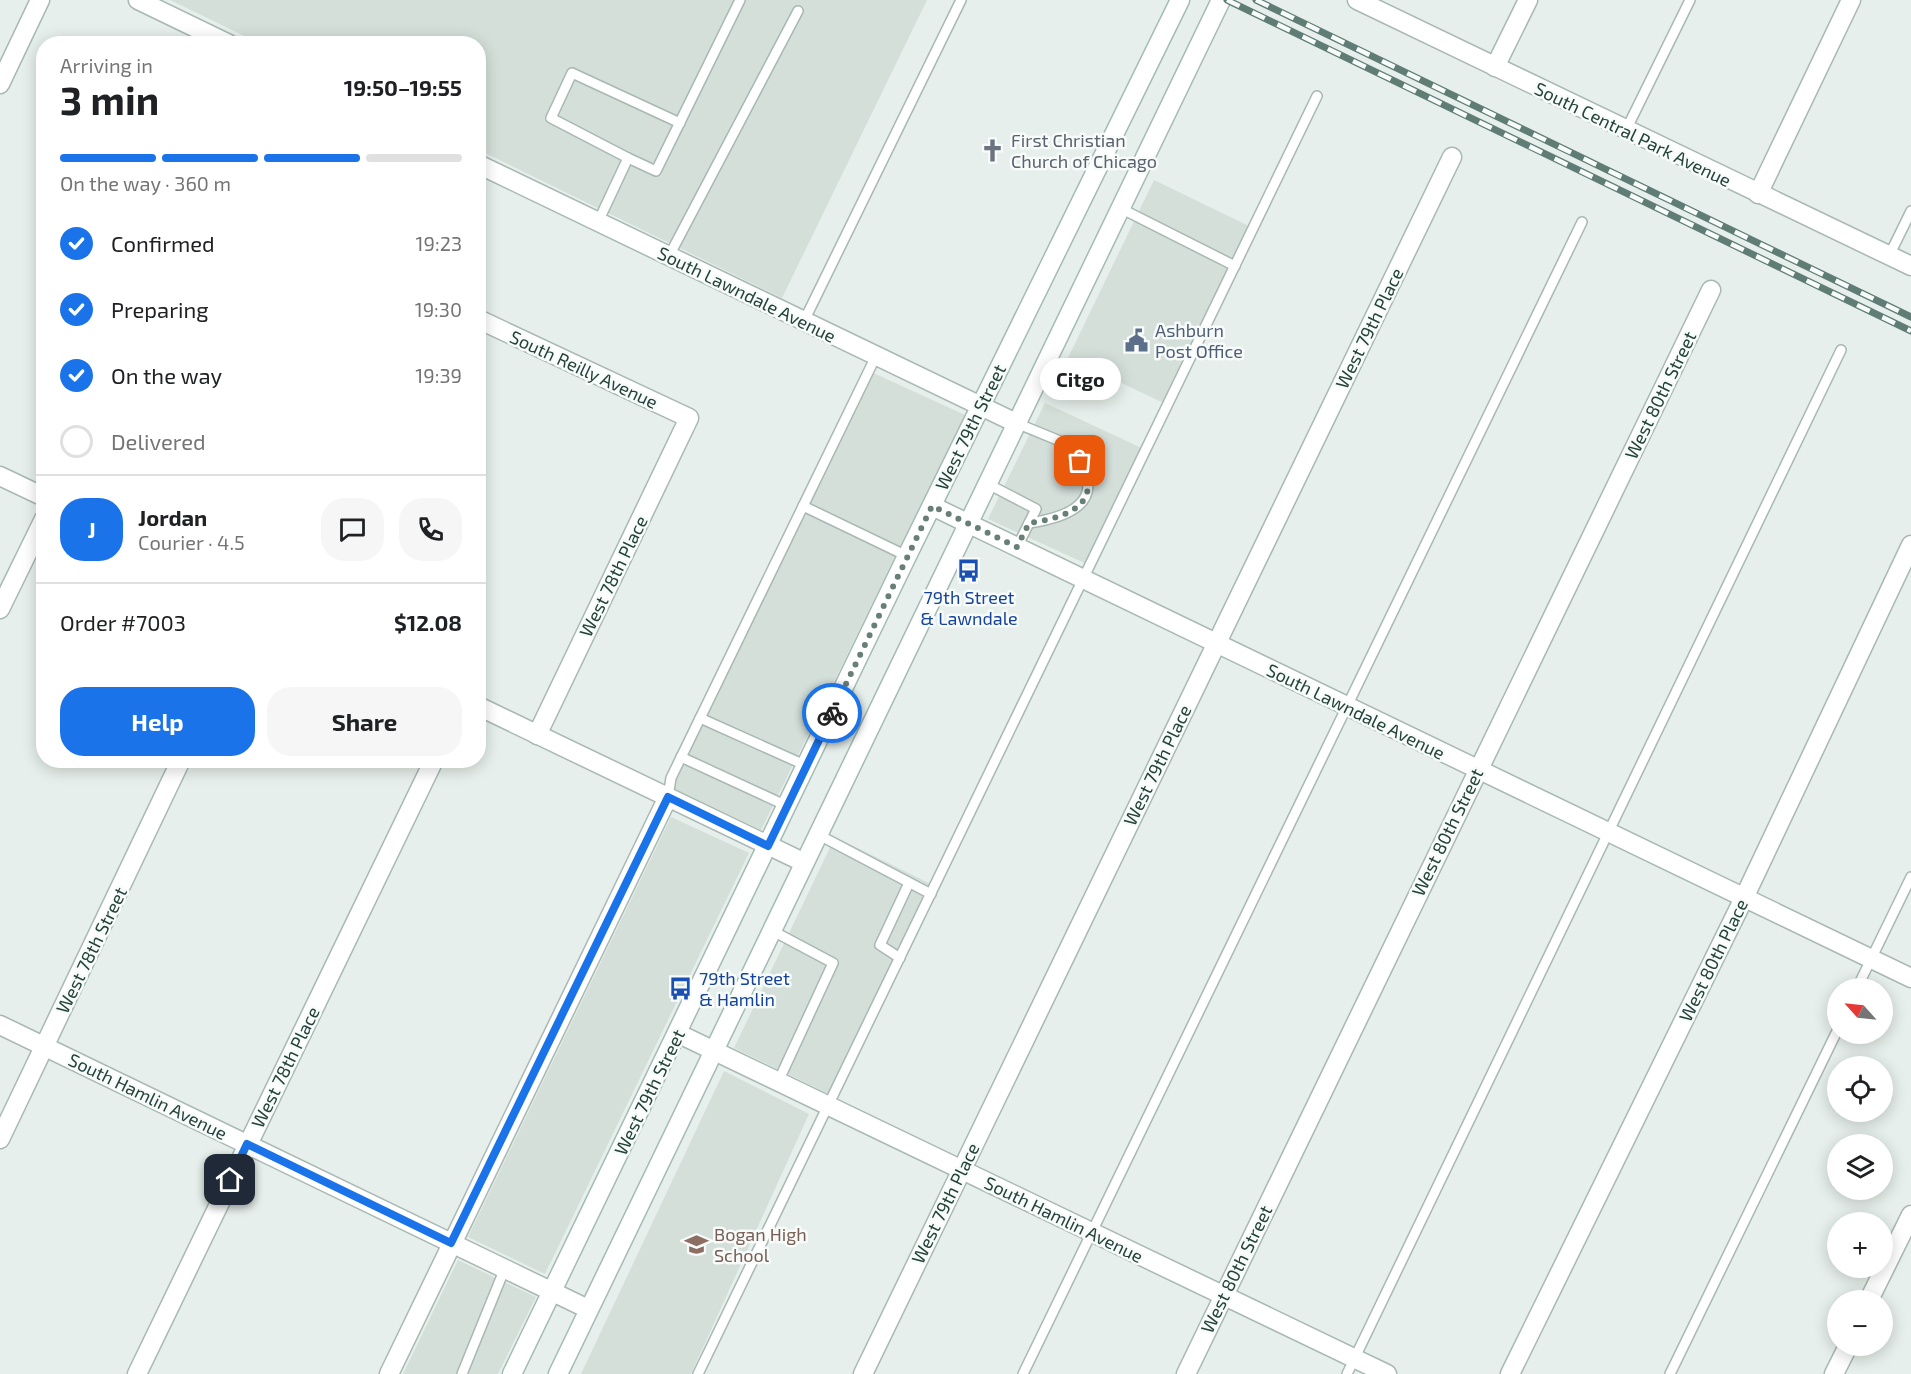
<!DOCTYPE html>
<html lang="en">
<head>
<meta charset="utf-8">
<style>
	:root { --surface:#fff; --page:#f6f6f6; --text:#202124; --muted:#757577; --line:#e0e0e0; --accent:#1a73e8 }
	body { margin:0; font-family:"Exo 2",sans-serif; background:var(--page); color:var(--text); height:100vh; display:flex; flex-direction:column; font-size:22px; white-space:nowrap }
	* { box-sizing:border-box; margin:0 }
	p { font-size:20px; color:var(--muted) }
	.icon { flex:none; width:33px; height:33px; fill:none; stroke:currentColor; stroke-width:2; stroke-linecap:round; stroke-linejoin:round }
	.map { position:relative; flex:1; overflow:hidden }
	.side { position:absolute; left:36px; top:36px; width:450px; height:732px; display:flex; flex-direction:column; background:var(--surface); border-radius:24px; box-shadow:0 3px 15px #0003 }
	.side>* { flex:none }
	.needle { width:39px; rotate:297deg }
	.buttons { position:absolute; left:1827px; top:978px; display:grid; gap:12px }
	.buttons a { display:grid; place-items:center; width:66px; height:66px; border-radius:50%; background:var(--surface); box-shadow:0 3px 15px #0003; font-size:30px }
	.pin { position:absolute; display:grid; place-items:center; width:51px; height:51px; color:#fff; margin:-26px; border-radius:12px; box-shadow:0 3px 9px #0006 }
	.courier { position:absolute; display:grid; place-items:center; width:60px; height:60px; margin:-30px; border:4px solid #1a73e8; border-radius:50%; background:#fff; color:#222; box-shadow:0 2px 8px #0007 }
	.bubble { position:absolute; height:42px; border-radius:21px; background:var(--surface); box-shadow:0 3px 15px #0003; font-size:20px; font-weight:700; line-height:42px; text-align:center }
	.overview em { font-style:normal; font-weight:700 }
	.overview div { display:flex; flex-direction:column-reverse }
	.overview { display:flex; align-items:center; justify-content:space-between; height:102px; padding:0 24px }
	h1 { font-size:39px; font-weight:700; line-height:45px }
	.bar { display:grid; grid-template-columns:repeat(4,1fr); gap:9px 6px; align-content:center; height:72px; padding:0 24px }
	.bar i { height:8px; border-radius:4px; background:var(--line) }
	.bar .current { background:var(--accent) }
	.bar p { grid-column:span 4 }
	.line { display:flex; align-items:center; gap:15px; padding:0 24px; border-top:2px solid var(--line) }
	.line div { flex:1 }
	.round { display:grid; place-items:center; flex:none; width:63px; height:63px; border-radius:24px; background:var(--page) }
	ol { padding:0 24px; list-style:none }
	li { display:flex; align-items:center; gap:18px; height:66px }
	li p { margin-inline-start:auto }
	li .icon { padding:6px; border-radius:50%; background:var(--accent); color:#fff; stroke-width:4 }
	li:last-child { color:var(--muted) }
	li i { width:33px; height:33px; border:3px solid var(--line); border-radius:50% }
	.primary-button { display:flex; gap:12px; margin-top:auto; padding:12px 24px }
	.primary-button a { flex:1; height:69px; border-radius:24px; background:var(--accent); color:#fff; font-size:24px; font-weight:700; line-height:69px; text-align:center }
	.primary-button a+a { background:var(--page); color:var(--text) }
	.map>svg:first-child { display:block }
</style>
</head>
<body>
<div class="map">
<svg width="1911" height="1374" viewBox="0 0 1911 1374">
	<rect width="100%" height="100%" fill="#e6efeb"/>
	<!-- built -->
	<g fill="#d4dfda">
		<polygon points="170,0 927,0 782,298 479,150 478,44 259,43"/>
		<polygon points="1154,180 1253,228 1168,405 1068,358"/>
		<polygon points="869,371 965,415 761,830 670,787"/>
		<polygon points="1045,403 1146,450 1091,566 988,519"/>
		<polygon points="671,817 749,853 545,1274 468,1237"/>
		<polygon points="835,837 935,886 833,1096 734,1048"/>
		<polygon points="724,1071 809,1114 691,1374 581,1374"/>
		<polygon points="458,1260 536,1297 498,1374 403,1374"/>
	</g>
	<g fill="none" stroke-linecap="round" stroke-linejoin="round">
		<defs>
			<g id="service">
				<polyline points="1626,130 1690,0"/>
				<polyline points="628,158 551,118 572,73 680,123"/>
				<polyline points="1120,208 1235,266"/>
				<polyline points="598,222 628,158 656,171 740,0"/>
				<polyline points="669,256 798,11"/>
				<polyline points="1889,256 1911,211"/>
				<polyline points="804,321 961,0"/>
				<polyline points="1016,423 1072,446"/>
				<polyline points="986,483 1036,509 1017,547"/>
				<polyline points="803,506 907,556"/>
				<path d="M1029,523C1050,520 1089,512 1088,484C1087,477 1082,468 1080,461"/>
				<polyline points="700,718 807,766"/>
				<polyline points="681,757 787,806"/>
				<polyline points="668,797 671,778 876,356"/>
				<polyline points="817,834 931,894"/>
				<polyline points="771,930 833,963 778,1082"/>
				<polyline points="900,958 880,945 909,883"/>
				<polyline points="1857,988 1911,877"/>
				<polyline points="462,1374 505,1268"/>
				<polyline points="698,1374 1317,96"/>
				<polyline points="1023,1374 1582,222"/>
				<polyline points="1347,1374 1841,350"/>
				<polyline points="1670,1374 1838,1029"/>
			</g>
			<g id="minor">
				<polyline points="138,0 229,44"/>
				<polyline points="1357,0 1911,266"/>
				<polyline points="1495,67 1528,0"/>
				<polyline points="0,84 40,0"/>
				<polyline points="478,164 1016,423"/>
				<polyline points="1758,194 1851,0"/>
				<polyline points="478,319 689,418 537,735"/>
				<polyline points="0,476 44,497"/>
				<polyline points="932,506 1911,978"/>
				<polyline points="0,609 44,519"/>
				<polyline points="478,706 803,862"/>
				<polyline points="0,1025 588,1309"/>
				<polyline points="677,1033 1387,1374"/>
				<polyline points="0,1139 181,760"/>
				<polyline points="1869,1300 1911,1215"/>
				<polyline points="137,1374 434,760"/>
				<polyline points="389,1374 668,797"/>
				<polyline points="863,1374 1452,157"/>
				<polyline points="1186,1374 1711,290"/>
				<polyline points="1510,1374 1744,898 1911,545"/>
				<polyline points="1834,1374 1848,1346"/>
			</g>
			<g id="secondary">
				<polyline points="512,1374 907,556 1180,0"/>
				<polyline points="558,1374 1221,0"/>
			</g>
		</defs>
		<!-- service casing -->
		<use href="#service" stroke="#a8b8b2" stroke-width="12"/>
		<!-- minor casing -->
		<use href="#minor" stroke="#a8b8b2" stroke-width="21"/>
		<!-- secondary casing -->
		<use href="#secondary" stroke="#a4bbb3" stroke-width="21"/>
		<!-- service -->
		<use href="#service" stroke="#fff" stroke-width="9"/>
		<!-- minor -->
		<use href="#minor" stroke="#fff" stroke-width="18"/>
		<!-- secondary -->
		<use href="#secondary" stroke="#fff" stroke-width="18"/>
		<defs>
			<g id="rail">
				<polyline points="1227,0 1911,331"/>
				<polyline points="1256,0 1911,317"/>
			</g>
		</defs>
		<!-- rail casing -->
		<use href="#rail" stroke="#5f7d75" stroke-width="7"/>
		<!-- rail -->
		<use href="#rail" stroke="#f7fbf9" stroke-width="4.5" stroke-dasharray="14" stroke-linecap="butt"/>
	</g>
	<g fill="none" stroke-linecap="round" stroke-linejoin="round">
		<!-- done -->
		<path stroke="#687f78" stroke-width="6" stroke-dasharray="0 10.8" d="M832,713L932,506L1017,547L1029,523C1050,520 1089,513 1088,484C1087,477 1082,468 1080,461"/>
		<!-- route -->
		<polyline stroke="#1a73e8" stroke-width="8" points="230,1180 247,1144 451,1243 668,797 768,846 832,713"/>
	</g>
	<!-- icons -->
	<defs>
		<symbol id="church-bare" viewBox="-9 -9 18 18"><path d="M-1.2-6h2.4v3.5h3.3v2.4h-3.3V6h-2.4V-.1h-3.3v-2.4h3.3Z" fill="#6b7280" stroke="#f7fbf9" stroke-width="2.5" paint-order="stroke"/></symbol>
		<symbol id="civic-bare" viewBox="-9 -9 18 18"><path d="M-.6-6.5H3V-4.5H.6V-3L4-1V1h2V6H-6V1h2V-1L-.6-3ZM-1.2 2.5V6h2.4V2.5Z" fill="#5c6f8a" stroke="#f7fbf9" stroke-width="2.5" paint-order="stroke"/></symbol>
		<symbol id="bus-bare" viewBox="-9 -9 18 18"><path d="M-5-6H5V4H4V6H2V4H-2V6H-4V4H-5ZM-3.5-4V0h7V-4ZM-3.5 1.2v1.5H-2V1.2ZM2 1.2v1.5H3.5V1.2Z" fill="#1a4fb4" stroke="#f7fbf9" stroke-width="2.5" paint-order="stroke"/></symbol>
		<symbol id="school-bare" viewBox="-9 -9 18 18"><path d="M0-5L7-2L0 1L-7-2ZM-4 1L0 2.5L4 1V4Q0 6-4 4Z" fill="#8d6e63" stroke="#f7fbf9" stroke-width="2.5" paint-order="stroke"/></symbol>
	</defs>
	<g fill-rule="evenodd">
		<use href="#church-bare" x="976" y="134" width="33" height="33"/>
		<use href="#civic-bare" x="1120" y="324" width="33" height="33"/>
		<use href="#bus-bare" x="952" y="554" width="33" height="33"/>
		<use href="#bus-bare" x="664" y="972" width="33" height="33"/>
		<use href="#school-bare" x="680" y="1228" width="33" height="33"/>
	</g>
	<g text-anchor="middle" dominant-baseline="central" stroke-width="5" stroke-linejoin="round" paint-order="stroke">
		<!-- street labels -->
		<g font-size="18" fill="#24423a" stroke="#f7fbf9">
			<text transform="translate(1633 134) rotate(26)">South Central Park Avenue</text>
			<text transform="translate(747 294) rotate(26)">South Lawndale Avenue</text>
			<text transform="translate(1369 328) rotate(-64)">West 79th Place</text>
			<text transform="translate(584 369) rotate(25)">South Reilly Avenue</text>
			<text transform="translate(1660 395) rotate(-64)">West 80th Street</text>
			<text transform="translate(970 427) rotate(-64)">West 79th Street</text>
			<text transform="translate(613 576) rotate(-64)">West 78th Place</text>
			<text transform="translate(1356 711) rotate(26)">South Lawndale Avenue</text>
			<text transform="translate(1157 765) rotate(-64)">West 79th Place</text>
			<text transform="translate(1447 832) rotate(-64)">West 80th Street</text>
			<text transform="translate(91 950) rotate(-64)">West 78th Street</text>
			<text transform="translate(1713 960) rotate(-64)">West 80th Place</text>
			<text transform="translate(285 1067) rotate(-64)">West 78th Place</text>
			<text transform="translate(649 1092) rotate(-64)">West 79th Street</text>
			<text transform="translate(148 1096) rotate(26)">South Hamlin Avenue</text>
			<text transform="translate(945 1203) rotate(-64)">West 79th Place</text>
			<text transform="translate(1064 1219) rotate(26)">South Hamlin Avenue</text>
			<text transform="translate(1236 1269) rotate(-64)">West 80th Street</text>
		</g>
		<!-- worship labels -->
		<g font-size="18" fill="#5b616d" stroke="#f7fbf9" text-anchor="start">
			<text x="1011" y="140">First Christian<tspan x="1011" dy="21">Church of Chicago</tspan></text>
		</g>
		<!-- service labels -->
		<g font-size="18" fill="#4e5e75" stroke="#f7fbf9" text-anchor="start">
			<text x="1155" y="330">Ashburn<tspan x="1155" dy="21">Post Office</tspan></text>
		</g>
		<!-- transit labels -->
		<g font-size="18" fill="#164399" stroke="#f7fbf9">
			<text x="969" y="597">79th Street<tspan x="969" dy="21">&amp; Lawndale</tspan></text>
			<text x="699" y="978" text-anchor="start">79th Street<tspan x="699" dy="21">&amp; Hamlin</tspan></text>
		</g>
		<!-- education labels -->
		<g font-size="18" fill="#785e54" stroke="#f7fbf9" text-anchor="start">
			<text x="714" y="1234">Bogan High<tspan x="714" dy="21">School</tspan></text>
		</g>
	</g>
</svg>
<div class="buttons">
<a><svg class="needle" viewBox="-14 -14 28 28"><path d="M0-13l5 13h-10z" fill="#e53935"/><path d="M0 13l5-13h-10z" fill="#757577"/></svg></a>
<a><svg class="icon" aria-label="locate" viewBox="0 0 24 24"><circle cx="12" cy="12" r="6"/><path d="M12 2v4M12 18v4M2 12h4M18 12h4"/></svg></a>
<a><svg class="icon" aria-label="layers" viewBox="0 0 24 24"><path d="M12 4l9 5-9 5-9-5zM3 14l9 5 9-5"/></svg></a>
<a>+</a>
<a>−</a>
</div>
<div class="pin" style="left:1080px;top:461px;background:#ea580c"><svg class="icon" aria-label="bag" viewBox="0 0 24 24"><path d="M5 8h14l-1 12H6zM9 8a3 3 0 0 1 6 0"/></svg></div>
<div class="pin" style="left:230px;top:1180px;background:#1f2937"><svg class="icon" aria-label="home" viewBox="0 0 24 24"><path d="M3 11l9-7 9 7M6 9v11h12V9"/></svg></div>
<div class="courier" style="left:832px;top:713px"><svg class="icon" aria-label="bike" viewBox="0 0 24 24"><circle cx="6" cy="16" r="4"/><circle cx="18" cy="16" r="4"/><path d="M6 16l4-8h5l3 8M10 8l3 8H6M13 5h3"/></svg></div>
<div class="bubble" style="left:1040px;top:358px;width:81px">Citgo</div>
<section class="side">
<div class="overview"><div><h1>3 min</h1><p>Arriving in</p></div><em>19:50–19:55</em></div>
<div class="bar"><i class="current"></i><i class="current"></i><i class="current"></i><i></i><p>On the way · 360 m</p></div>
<ol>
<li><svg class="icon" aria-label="check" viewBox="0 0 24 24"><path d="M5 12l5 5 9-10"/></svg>Confirmed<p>19:23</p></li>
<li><svg class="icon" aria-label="check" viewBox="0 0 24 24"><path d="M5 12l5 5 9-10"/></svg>Preparing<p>19:30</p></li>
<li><svg class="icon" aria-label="check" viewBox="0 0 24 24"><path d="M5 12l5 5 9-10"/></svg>On the way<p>19:39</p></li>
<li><i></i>Delivered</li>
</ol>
<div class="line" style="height:108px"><b class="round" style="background:var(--accent);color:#fff">J</b><div><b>Jordan</b><p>Courier · 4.5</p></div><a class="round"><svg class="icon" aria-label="chat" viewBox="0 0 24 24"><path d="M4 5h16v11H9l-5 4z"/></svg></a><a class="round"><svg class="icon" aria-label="phone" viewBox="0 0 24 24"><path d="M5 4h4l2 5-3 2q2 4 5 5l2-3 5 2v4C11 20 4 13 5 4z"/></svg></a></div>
<div class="line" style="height:78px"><div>Order #7003</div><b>$12.08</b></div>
<div class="primary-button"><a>Help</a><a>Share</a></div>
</section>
</div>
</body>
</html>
